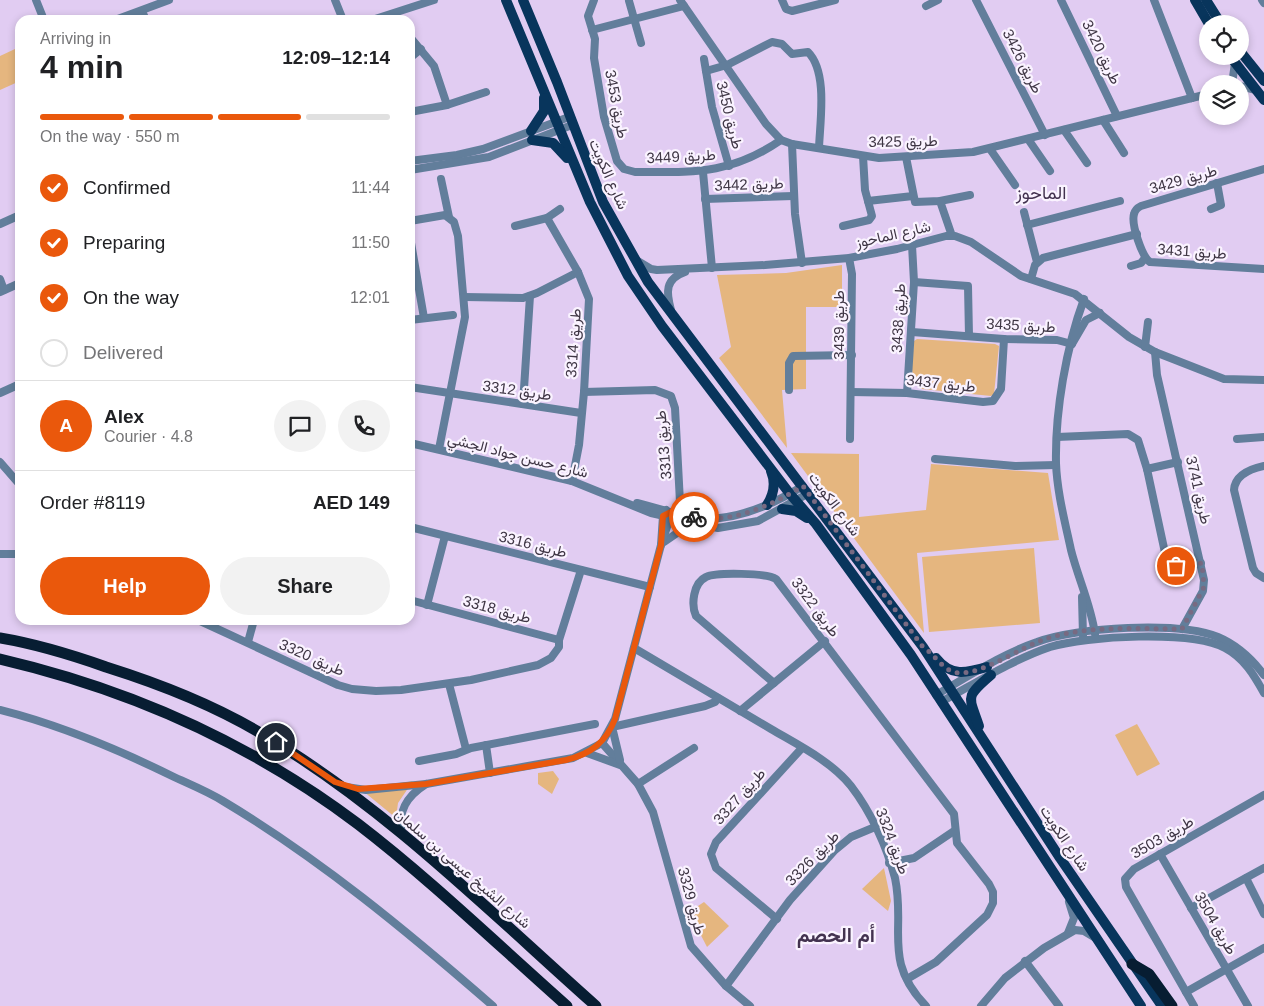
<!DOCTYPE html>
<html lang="en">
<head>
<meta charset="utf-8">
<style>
	:root { --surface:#fff; --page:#f2f2f2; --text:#202124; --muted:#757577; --line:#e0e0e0; --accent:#ea580c }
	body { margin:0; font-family:Arial,Vazirmatn,sans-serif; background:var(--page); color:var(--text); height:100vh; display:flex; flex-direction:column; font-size:19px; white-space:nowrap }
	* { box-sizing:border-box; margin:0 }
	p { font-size:16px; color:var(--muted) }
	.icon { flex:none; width:28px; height:28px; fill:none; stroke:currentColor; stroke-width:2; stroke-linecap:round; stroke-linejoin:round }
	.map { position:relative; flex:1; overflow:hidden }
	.details { position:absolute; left:15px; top:15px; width:400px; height:610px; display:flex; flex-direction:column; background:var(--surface); border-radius:15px; box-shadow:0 2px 8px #0003 }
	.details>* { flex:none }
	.controls { position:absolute; left:1199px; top:15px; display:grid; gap:10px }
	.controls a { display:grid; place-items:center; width:50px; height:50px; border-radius:50%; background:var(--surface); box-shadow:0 2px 8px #0003; font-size:25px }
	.pin { position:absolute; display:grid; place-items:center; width:42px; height:42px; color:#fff; margin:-21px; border:2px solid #fff; border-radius:50%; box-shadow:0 1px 5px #0007 }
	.courier { position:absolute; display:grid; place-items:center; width:50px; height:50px; margin:-25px; border:4px solid #ea580c; border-radius:50%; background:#fff; color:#222; box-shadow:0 1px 6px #0007 }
	.overview em { font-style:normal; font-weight:700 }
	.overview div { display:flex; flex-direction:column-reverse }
	.overview { display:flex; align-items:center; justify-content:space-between; height:85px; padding:0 25px }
	h1 { font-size:32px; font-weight:700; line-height:38px }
	.bar { display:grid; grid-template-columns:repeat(4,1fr); gap:8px 5px; align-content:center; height:60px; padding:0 25px }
	.bar i { height:6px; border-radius:4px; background:var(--line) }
	.bar .selected { background:var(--accent) }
	.bar p { grid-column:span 4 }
	.line { display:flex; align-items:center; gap:12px; padding:0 25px; border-top:1px solid var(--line) }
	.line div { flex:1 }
	.round { display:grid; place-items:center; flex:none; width:52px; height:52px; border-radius:26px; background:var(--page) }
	ol { padding:0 25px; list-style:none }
	li { display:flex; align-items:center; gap:15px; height:55px }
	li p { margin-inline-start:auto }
	li .icon { padding:5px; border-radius:50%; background:var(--accent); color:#fff; stroke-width:4 }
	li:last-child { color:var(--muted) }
	li i { width:28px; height:28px; border:2px solid var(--line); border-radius:50% }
	.action { display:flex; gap:10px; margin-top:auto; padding:10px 25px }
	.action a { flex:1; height:58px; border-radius:30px; background:var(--accent); color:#fff; font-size:20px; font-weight:700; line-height:58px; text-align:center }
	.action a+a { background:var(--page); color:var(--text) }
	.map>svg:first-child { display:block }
</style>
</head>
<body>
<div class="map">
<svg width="1264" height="1006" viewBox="0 0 1264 1006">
	<rect width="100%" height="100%" fill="#e1ccf2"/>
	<!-- green -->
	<g fill="#e5b67f">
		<polygon points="15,49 20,59 20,81 0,90 0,56"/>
		<polygon points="842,265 842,307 806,307 806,389 782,390 787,448 719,358 731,347 717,275 786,273"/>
		<path d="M917,339L995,344L999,346L994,394L991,396L922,389C907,378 913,358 914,341Z"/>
		<polygon points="791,453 859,454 859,517 926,510 931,464 1048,473 1059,540 917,553 924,633"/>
		<polygon points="1034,548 1040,623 929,632 922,557"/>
		<polygon points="1137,724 1160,764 1137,776 1115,735"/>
		<polygon points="553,771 559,779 552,794 538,784 538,773"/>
		<polygon points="413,781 398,803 396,818 363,791"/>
		<polygon points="884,868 891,901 888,911 862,889"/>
		<polygon points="704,902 729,926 707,947 689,912"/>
	</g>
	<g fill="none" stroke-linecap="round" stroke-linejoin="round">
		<!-- minor -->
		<g stroke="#627e9b" stroke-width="8">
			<polyline points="36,0 44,20"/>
			<polyline points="335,0 343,20"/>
			<path d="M594,0L588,16L595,39L594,58L604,117L617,161L624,169L635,172C694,172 730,175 781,140"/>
			<polyline points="680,0 766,124 781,140 792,144 879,158 973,152 1208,94"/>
			<polyline points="782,0 786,9 792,11 835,0"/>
			<polyline points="976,0 1045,135"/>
			<polyline points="1061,0 1117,116"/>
			<polyline points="1154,0 1192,98"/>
			<polyline points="1262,0 1264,3"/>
			<polyline points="629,1 641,43"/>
			<polyline points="926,6 938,0"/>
			<polyline points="142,11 146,20"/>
			<polyline points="115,20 169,0"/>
			<polyline points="372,20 434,0"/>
			<polyline points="592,30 684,6"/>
			<polyline points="410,37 434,66 447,105"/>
			<polyline points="410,58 421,49"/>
			<polyline points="704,59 712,107 729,166"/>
			<path d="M706,71L727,65L772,42L782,44L792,54L808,52C828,72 820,121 819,148"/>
			<polyline points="1232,84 1235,63"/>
			<polyline points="1240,86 1256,90"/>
			<polyline points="410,112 447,105 486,92"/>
			<polyline points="1103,120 1124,153"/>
			<polyline points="1064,130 1087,163"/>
			<polyline points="1028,139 1050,171"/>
			<polyline points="792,144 795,214 802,263"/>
			<polyline points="990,149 1015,185"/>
			<polyline points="906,157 915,202 940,201 970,195"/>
			<polyline points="410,161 457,155 483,149 569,117"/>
			<path d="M1264,169L1141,206C1137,208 1135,210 1134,214C1131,224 1142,257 1150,262L1264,269"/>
			<polyline points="410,170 489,157 572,125"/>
			<polyline points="703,172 712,268"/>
			<polyline points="441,179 449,217"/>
			<polyline points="705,199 793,196"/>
			<polyline points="868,201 913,196"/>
			<polyline points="940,201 952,236"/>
			<polyline points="1211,209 1221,205 1217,183"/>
			<polyline points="1024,212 1037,262"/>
			<polyline points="547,218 578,272 589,299 584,392 579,445 572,481"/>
			<polyline points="410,221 445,215 454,222 458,236 465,317 439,449"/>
			<polyline points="0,224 20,215"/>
			<polyline points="1027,225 1120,201"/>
			<polyline points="515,226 547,218 560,209"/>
			<polyline points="843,226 869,220 872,216 865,190 863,156"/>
			<polyline points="410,237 424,318"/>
			<polyline points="849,258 852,274 850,439"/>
			<polyline points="636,260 651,269 657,270 765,265 849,258 897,249 946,236 955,236 971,242 1021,276 1075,294 1129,337 1155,352 1224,379 1264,380"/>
			<polyline points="1131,266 1141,263 1145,258"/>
			<polyline points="0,279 4,290"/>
			<polyline points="1031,279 1035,265 1043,258 1137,234"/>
			<polyline points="914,282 968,286 969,336"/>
			<polyline points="0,292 20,283"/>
			<polyline points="465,297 523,298 537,293 578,272"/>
			<path d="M1084,299C1066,348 1055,411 1056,463C1057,492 1065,522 1071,550C1078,578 1091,605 1095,634"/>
			<path d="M671,310C666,292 665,279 685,272"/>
			<polyline points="410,320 453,315"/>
			<polyline points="912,332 1004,339 1057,340 1072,344"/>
			<polyline points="1072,344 1086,320 1100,313"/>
			<polyline points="1145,347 1148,322"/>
			<polyline points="1155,352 1157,375 1204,580 1203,591 1182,629"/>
			<polyline points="410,387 581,413"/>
			<polyline points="789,390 789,363 793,356 852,355"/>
			<polyline points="584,392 655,390 671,396 675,408 681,521"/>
			<polyline points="851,392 907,393 983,402 993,401 1001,389 1004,339"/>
			<polyline points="0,393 20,384"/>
			<polyline points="907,393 914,282 912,245"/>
			<polyline points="523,404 530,296"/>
			<polyline points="1057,437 1128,434 1138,440 1147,469 1167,562 1178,566 1201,563"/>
			<polyline points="1237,439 1264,437"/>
			<polyline points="410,443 572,481 651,513 718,528 758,521 809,493"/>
			<polyline points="935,459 1015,466 1056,465"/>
			<polyline points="0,462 20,485"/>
			<path d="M1264,466C1250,469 1235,475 1234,490L1253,568L1256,573L1264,578"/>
			<polyline points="1147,469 1178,462"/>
			<path d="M637,503C657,508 677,515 697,518C735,522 772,505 803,486"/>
			<polyline points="410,527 650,587"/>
			<polyline points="664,542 680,531 707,529"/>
			<polyline points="661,545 663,516 666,513"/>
			<polyline points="0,554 20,554"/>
			<polyline points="1082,597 1083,636"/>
			<polyline points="410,600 559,640"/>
			<polyline points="427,605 445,536"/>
			<polyline points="198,620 338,685 352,689 376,691 401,690 471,680 538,665 551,658 559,647 559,640 581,570"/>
			<polyline points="248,642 254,620"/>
			<path d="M634,648C680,675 725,702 771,729C798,745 831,761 851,786C871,812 887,847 895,878C906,930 882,960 926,1006"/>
			<path d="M774,683L696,616C691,605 693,583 706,577C716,572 767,573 776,579L954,814L957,843L989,884L993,892V903L987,915L936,962L907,979"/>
			<polyline points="449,684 466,749"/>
			<path d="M936,695C969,676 1002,654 1037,642C1077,627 1179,621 1218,637C1237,645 1252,659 1264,675"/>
			<path d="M941,702C976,683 1012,660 1050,647C1086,636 1192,630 1225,648C1244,658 1254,675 1264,693"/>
			<path d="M0,710C60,725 117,749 172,776C189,784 207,791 223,801C320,859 408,932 493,1006"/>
			<polyline points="740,711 825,641"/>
			<polyline points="602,743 638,784 653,812 691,946 726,986 750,1006"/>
			<polyline points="486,745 490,773"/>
			<polyline points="587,753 620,765"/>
			<polyline points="620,760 612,727 705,706 715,702 718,698"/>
			<polyline points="419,761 456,754 471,748 595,724"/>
			<polyline points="638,784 694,748"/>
			<polyline points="346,787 366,790 426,784 573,758 602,743 615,719 661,545 670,518 666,510"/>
			<path d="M402,834C397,811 407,796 426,784"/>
			<polyline points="1160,854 1248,1006"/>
			<polyline points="889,863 914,858 954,831"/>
			<polyline points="1246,878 1264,914"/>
			<polyline points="1191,908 1264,868"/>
			<polyline points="777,919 716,868 711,854 716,842 802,748"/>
			<polyline points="1068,933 1074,918 1069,902"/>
			<polyline points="1025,961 1059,1006"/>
			<polyline points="726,986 790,900 834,851 851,837 875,827"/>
			<polyline points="1186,992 1264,948"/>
			<polyline points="981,1006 1005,978 1044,948 1075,930 1084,931 1094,937"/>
			<polyline points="1194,1006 1126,887 1125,879 1134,869 1264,795"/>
		</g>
		<!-- major -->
		<g stroke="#08355c" stroke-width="10">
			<polyline points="506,0 590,202 628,276 662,326 790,494 816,524 911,655 1141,1006"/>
			<polyline points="523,0 557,82 603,202 648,282 923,647 1060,858 1162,1006"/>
			<polyline points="1195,0 1209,24"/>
			<polyline points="1206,0 1221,24"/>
			<polyline points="1240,51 1264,81"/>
			<polyline points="1230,56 1264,100"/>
			<polyline points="531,131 544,111 544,98"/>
			<polyline points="532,140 553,143 567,158"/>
			<path d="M767,505C774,494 776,483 771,471"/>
			<polyline points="782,509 796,511 807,518"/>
			<path d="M936,658C951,677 966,673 987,667"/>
			<path d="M979,726C969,696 964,698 991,675"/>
		</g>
		<!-- highway -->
		<g stroke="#071d32" stroke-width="11">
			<path d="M0,638C36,644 72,655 106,667C160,684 214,705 262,734C386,807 489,911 596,1006"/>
			<path d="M0,659C129,689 252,744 358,824C431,880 498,945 567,1006"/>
			<polyline points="1132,964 1149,974 1172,1006"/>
		</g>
	</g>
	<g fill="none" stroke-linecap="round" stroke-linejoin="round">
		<!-- done -->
		<path stroke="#786a82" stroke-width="5" stroke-dasharray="0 9" d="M694,517C732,524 772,505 803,486L923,647C936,655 943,672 959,673C984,674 1022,646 1048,638C1091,625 1138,629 1182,629L1204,587L1202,563L1176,566"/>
		<!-- route -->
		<path stroke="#ea580c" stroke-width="6" d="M276,742L335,782L358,789L426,784L566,760C591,754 606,742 615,719L661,545L663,516L671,512L694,517"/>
	</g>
	<g text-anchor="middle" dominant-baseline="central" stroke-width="4.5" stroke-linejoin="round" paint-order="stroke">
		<!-- street labels -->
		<g font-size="15" fill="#3f3645" stroke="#faf3ff">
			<text transform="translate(1102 52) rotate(64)">طريق 3420</text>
			<text transform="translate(1023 61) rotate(63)">طريق 3426</text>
			<text transform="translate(617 104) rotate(79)">طريق 3453</text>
			<text transform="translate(730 115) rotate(76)">طريق 3450</text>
			<text transform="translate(903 141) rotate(-1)">طريق 3425</text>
			<text transform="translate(681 156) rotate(-3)">طريق 3449</text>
			<text transform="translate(609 174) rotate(66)">شارع الكويت</text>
			<text transform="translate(1183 179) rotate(-16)">طريق 3429</text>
			<text transform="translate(749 184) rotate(-2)">طريق 3442</text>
			<text transform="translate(893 234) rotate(-13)">شارع الماحوز</text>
			<text transform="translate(1192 251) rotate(4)">طريق 3431</text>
			<text transform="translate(898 318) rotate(-87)">طريق 3438</text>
			<text transform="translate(838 325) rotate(-90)">طريق 3439</text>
			<text transform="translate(1021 325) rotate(3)">طريق 3435</text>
			<text transform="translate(573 343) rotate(-86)">طريق 3314</text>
			<text transform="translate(941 383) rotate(6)">طريق 3437</text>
			<text transform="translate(517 390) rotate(8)">طريق 3312</text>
			<text transform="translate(663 445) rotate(-95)">طريق 3313</text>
			<text transform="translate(518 455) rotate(14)">شارع حسن جواد الجشي</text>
			<text transform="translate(1199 490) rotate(77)">طريق 3741</text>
			<text transform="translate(835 504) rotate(53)">شارع الكويت</text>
			<text transform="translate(533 544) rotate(14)">طريق 3316</text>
			<text transform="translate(816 607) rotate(53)">طريق 3322</text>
			<text transform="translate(497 609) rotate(15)">طريق 3318</text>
			<text transform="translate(312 657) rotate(24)">طريق 3320</text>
			<text transform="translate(739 796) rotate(-48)">طريق 3327</text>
			<text transform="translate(1162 837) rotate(-30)">طريق 3503</text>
			<text transform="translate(1065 838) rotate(56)">شارع الكويت</text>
			<text transform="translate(893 841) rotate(69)">طريق 3324</text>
			<text transform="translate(812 858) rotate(-46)">طريق 3326</text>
			<text transform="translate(463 868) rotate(41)">شارع الشيخ عيسى بن سلمان</text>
			<text transform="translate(692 901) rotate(75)">طريق 3329</text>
			<text transform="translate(1216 923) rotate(60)">طريق 3504</text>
		</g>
		<!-- quarter labels -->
		<g font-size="18" fill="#433250" stroke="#faf3ff">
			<text x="1041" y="193">الماحوز</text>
		</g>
		<!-- district labels -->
		<g font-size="20" font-weight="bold" fill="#433250" stroke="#faf3ff">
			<text x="836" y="935">أم الحصم</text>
		</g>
	</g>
</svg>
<div class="controls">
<a><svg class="icon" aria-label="locate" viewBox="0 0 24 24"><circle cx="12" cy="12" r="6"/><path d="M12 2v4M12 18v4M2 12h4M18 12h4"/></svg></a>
<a><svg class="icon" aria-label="layers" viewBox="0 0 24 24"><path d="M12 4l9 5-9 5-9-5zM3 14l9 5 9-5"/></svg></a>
</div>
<div class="pin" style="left:1176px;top:566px;background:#ea580c"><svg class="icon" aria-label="bag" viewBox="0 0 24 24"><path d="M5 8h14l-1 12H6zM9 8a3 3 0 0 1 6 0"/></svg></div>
<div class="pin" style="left:276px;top:742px;background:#1f2937"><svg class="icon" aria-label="home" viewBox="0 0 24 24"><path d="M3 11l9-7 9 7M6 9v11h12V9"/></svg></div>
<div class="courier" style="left:694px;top:517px"><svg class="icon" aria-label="bike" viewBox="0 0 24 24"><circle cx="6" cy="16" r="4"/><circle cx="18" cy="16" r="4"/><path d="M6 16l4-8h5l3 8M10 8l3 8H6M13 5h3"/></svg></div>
<section class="details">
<div class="overview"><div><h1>4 min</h1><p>Arriving in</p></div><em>12:09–12:14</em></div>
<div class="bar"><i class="selected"></i><i class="selected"></i><i class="selected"></i><i></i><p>On the way · 550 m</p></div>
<ol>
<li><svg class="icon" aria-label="check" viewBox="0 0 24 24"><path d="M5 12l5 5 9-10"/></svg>Confirmed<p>11:44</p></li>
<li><svg class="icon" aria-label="check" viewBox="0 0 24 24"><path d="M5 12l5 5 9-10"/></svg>Preparing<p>11:50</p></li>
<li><svg class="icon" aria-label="check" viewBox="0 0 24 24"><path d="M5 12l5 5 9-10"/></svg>On the way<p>12:01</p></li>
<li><i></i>Delivered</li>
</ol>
<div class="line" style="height:90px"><b class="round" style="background:var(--accent);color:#fff">A</b><div><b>Alex</b><p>Courier · 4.8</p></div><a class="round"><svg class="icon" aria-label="chat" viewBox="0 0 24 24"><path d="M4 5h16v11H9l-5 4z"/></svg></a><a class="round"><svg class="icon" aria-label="phone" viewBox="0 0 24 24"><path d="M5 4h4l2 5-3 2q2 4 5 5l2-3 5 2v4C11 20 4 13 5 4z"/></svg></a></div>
<div class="line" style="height:65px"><div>Order #8119</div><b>AED 149</b></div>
<div class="action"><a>Help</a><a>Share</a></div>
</section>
</div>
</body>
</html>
